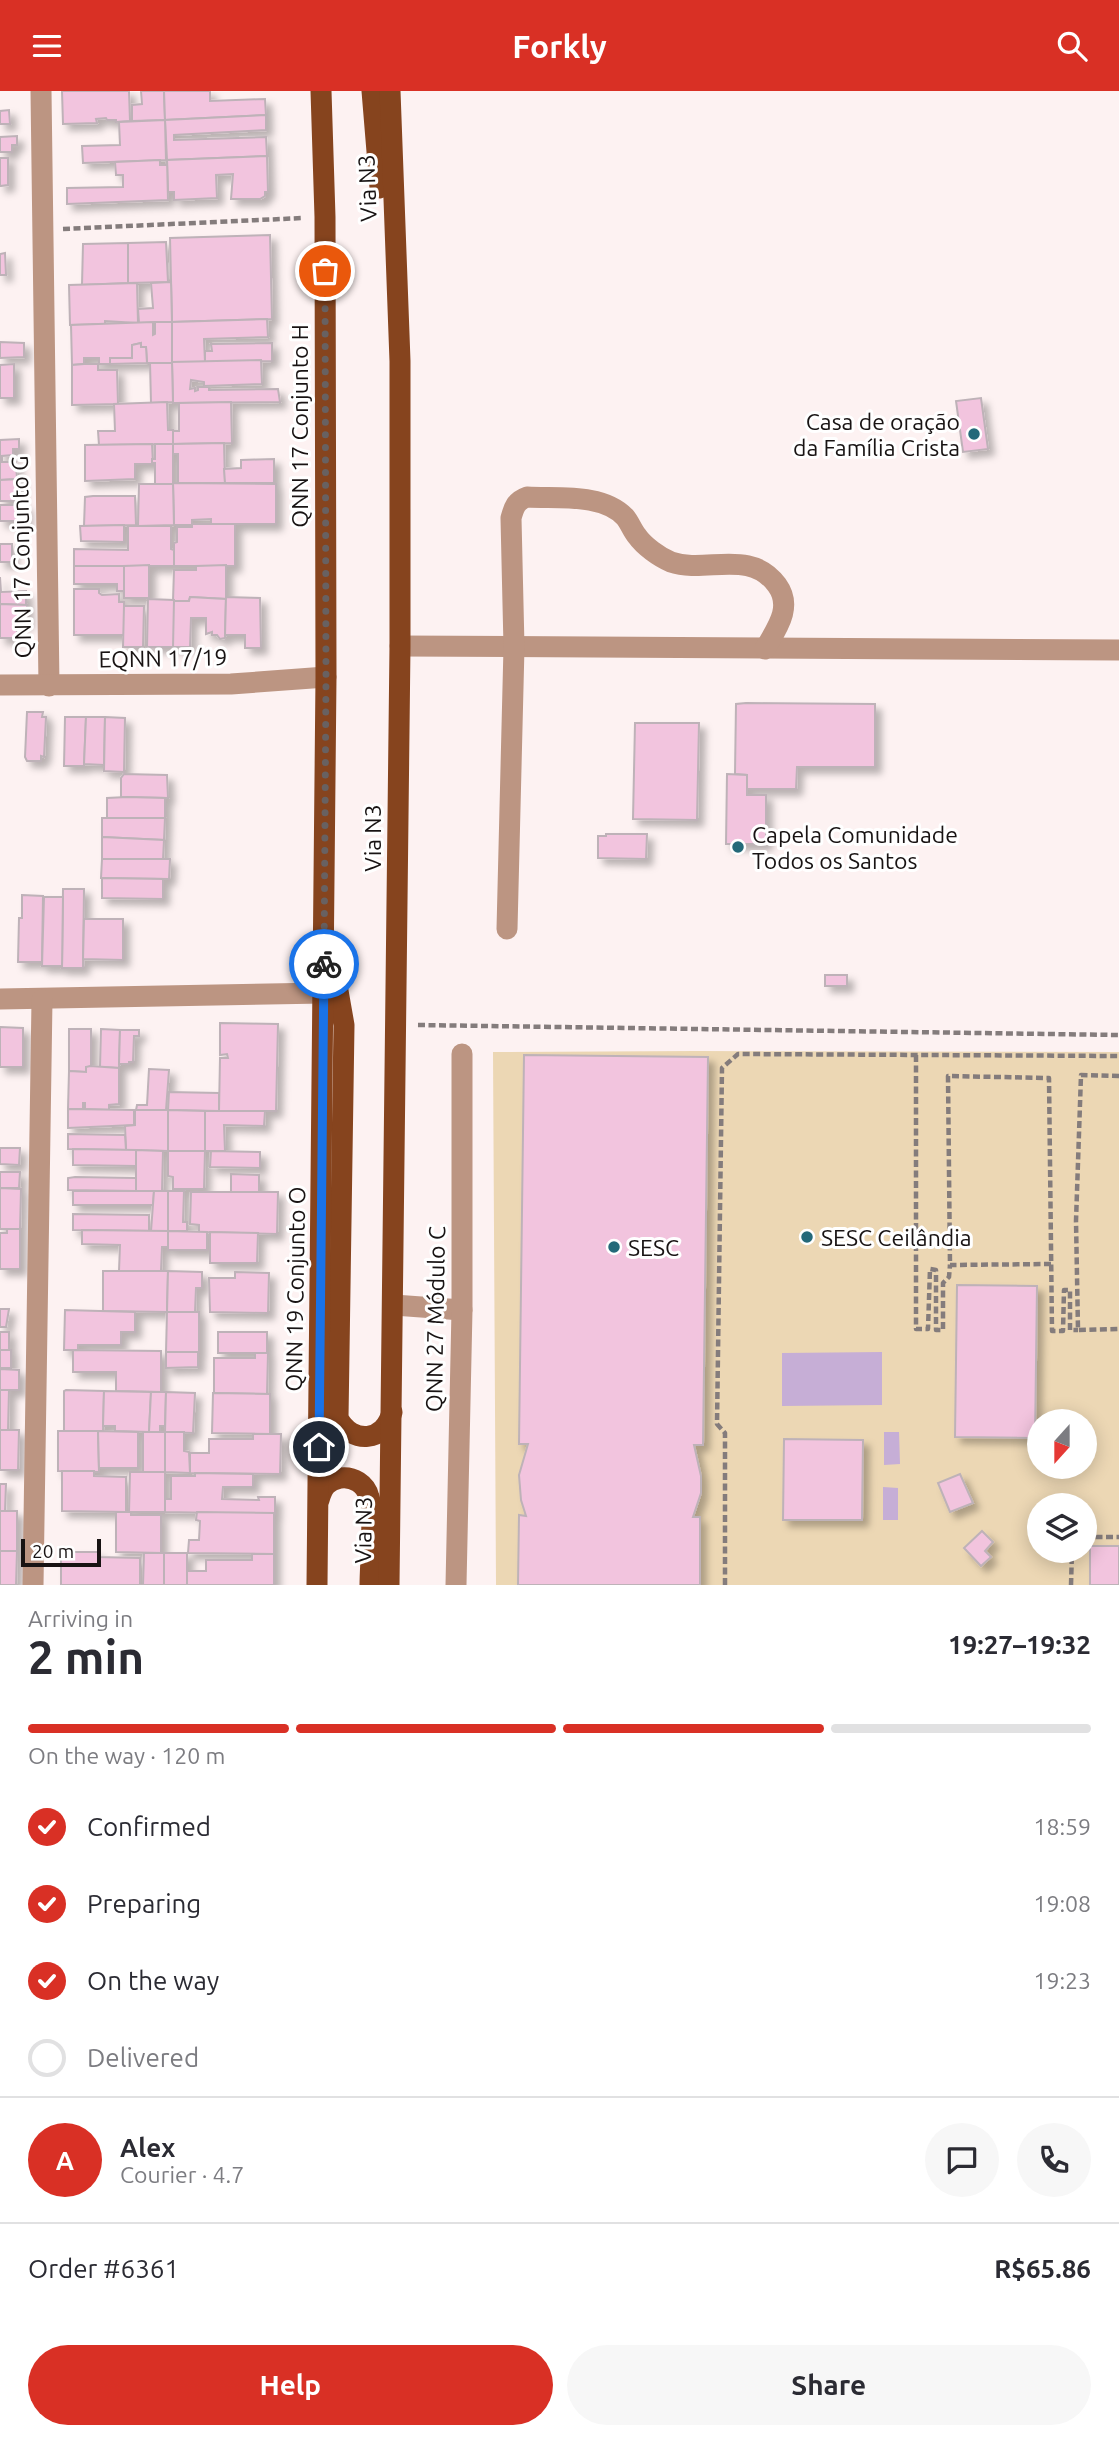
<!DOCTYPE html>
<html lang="en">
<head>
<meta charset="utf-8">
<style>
	:root { --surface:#fff; --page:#f7f7f7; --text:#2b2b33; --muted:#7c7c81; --line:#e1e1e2; --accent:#d93025 }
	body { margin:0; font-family:Ubuntu,sans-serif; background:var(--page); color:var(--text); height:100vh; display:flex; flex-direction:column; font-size:26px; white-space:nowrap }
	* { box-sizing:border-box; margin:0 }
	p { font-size:23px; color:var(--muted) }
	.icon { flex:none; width:38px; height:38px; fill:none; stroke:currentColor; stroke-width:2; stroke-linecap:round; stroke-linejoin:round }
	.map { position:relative; height:1494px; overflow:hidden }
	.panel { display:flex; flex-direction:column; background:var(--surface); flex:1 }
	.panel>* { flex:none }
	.needle { width:46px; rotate:201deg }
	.buttons { position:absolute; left:1027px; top:1318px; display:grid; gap:14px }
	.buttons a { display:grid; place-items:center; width:70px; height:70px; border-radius:50%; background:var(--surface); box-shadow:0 4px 18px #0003; font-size:35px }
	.scale { position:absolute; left:21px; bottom:18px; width:80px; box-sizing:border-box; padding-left:7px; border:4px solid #181313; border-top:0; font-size:19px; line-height:24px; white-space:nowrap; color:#181313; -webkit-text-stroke:5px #fff; paint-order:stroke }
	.pin { position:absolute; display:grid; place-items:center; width:60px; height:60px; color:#fff; margin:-30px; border:4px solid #fff; border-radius:50%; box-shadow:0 2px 7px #0007 }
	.courier { position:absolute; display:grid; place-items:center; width:70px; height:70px; margin:-35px; border:5px solid #1a73e8; border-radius:50%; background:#fff; color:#222; box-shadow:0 2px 9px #0007 }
	.head em { font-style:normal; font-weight:700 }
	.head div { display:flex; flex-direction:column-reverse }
	.head { display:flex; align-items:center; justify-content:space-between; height:119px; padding:0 28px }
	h1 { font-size:46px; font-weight:700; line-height:52px }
	.bar { display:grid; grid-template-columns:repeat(4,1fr); gap:10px 7px; align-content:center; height:84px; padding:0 28px }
	.bar i { height:9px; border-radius:5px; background:var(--line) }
	.bar .active { background:var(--accent) }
	.bar p { grid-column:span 4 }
	.line { display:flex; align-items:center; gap:18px; padding:0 28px; border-top:2px solid var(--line) }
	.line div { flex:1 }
	.round { display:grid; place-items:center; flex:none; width:74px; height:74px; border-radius:37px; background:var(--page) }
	ol { padding:0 28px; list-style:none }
	li { display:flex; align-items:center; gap:21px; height:77px }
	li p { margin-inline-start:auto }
	li .icon { padding:7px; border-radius:50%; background:var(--accent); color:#fff; stroke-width:4 }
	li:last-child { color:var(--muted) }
	li i { width:38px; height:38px; border:4px solid var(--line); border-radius:50% }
	.cta { display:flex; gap:14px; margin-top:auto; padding:14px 28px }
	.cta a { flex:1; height:80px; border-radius:42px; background:var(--accent); color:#fff; font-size:28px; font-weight:700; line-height:80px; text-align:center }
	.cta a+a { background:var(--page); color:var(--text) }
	header { display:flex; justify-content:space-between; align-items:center; height:91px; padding:0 28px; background:var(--accent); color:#fff; font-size:32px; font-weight:700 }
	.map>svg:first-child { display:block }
</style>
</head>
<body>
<header><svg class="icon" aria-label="menu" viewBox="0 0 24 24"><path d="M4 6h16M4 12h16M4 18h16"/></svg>Forkly<svg class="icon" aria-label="search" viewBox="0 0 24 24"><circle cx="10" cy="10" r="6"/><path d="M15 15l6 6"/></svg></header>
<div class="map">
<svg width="1119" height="1494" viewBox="0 0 1119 1494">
	<defs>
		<filter id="shadow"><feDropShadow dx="6" dy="6" stdDeviation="3.5" flood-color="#0004"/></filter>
	</defs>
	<rect width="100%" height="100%" fill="#fdf2f2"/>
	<!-- green -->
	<path fill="#ecd7b4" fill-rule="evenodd" d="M696,960L1119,961V1494H496L493,961ZM1040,1330H1085V1376H1040ZM1040,1414H1085V1460H1040Z"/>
	<!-- water -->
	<g fill="#c6aed6">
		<polygon points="882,1261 882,1314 782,1315 782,1262"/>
		<polygon points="884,1341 899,1341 900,1373 884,1374"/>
		<polygon points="883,1396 898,1397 898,1429 883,1429"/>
	</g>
	<!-- building -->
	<g fill="#f2c4de" stroke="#beb2b8" stroke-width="2" filter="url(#shadow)">
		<polygon points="62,0 129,0 130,30 116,31 116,29 107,29 106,27 96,28 97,32 63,33"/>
		<polygon points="141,0 164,0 165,29 132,30 132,14 142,13"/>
		<polygon points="164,0 210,0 210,10 265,8 266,24 165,29"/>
		<polygon points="9,19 10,33 0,33 0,20"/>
		<polygon points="266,24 266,39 174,44 174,49 266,46 267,65 167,69 165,29"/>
		<polygon points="165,29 166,69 83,72 82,55 120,54 119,31"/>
		<polygon points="17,45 17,54 12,54 12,61 0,61 0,46"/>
		<polygon points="267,65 268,101 265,101 265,105 260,108 231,108 233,83 216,84 217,107 174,109 174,101 168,101 167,69"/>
		<polygon points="0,67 8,67 8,94 0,95"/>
		<polygon points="160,69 160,74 166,74 167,69 168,109 67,113 67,97 123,96 123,84 116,84 115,71"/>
		<polygon points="270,144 272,228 172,231 170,147"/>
		<polygon points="166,151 168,191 128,192 128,152"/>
		<polygon points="128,152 128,192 82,194 83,153"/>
		<polygon points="5,162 6,184 0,184 0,163"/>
		<polygon points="171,191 172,231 139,232 138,218 153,217 151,192"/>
		<polygon points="137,192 138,232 105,230 105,233 70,234 69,194"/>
		<polygon points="267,228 268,246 204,248 205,271 172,272 172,231"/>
		<polygon points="153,231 153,244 155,243 155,231 172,231 172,272 147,272 146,256 141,256 141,252 132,254 132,267 110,267 110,273 99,273 99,267 84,267 84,273 72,274 71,234"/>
		<polygon points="0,251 24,252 24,266 0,267"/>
		<polygon points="141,252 141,256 146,256 147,272 110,273 110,267 132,267 132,254"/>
		<polygon points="272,252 272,270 205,271 205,260 212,260 211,253"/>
		<polygon points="261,269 262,293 204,295 204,291 191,289 190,298 195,297 195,300 198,299 198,296 209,296 209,299 278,298 280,311 173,312 172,271"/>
		<polygon points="150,272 172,272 173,311 151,312"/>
		<polygon points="14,273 14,307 0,307 0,274"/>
		<polygon points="84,273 98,273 98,279 117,279 118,313 72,314 72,274"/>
		<polygon points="981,307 988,358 963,361 956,310"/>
		<polygon points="167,311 168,339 173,339 173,353 99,354 98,340 115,340 114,313"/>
		<polygon points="231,311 232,352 173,353 173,340 179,340 179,312"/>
		<polygon points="19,348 19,358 13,358 13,364 2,365 2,371 16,371 17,388 0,389 0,349"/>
		<polygon points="224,352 225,392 178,392 178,363 173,363 173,353"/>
		<polygon points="152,353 153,373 135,373 135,388 85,390 85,354"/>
		<polygon points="155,353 173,353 173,393 155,393 155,372 152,372 152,368 155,368"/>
		<polygon points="274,368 274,392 225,392 224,378 241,377 241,369"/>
		<polygon points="20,388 20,410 0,410 0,389"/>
		<polygon points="173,392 276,393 276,433 211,433 211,428 192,429 192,434 174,434"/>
		<polygon points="139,393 173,393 174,434 138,435"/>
		<polygon points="93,405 135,405 136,434 84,435 85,406"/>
		<rect x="0" y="414" width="26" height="16"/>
		<polygon points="192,433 235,433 235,475 174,475 174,452 177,451 177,436 192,436"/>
		<polygon points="124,434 124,451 81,450 80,435"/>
		<polygon points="128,435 171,435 171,458 174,459 174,475 74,475 74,458 128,459"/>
		<rect x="0" y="453" width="12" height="18"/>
		<polygon points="149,474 149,507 124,507 124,475"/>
		<polygon points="226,474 226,508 190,506 189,510 173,510 174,479 196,479 196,475"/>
		<polygon points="74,475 124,475 124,500 117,500 117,493 74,493"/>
		<polygon points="0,486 1,501 26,500 26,514 0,513"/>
		<polygon points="74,498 99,498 99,502 102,504 119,503 119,511 124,511 124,544 74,544"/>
		<polygon points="190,506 226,508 225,547 220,548 217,544 212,544 212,541 206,543 206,527 191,527 190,556 173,556 173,510 189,510"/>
		<polygon points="226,506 260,507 261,557 245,557 245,544 225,544"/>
		<polygon points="148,508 174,509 173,556 147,556"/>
		<polygon points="0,513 27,514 27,532 17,532 17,547 0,547"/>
		<polygon points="124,515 144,515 143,556 123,556"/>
		<polygon points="746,612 875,613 875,676 797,676 796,698 747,698 747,684 735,683 736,613"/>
		<polygon points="27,621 43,621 42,626 46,626 44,666 41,665 41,670 27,670 25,666"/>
		<polygon points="65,626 86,626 84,675 64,675"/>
		<polygon points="86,626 105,626 104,674 84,673"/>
		<polygon points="105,626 125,627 124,681 104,680"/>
		<polygon points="635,632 699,632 697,729 633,728"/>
		<polygon points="124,683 167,684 168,707 121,706 121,687"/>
		<polygon points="727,683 747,684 747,704 766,704 766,753 726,753"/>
		<polygon points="127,706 165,707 165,727 107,728 107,707"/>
		<polygon points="102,727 165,727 164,749 102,746"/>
		<polygon points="606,743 647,743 646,768 598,767 598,745 606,745"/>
		<polygon points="102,746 164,749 163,768 102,768"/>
		<polygon points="102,768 170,768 169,788 101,787"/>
		<polygon points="102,787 163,788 163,808 102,807"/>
		<polygon points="63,798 84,798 83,877 62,877"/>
		<polygon points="22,804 43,805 42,871 18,871 19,827 22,827"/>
		<polygon points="44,806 63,806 62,875 42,875"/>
		<polygon points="84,828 123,828 123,869 83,868"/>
		<rect x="825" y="884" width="22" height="11"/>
		<polygon points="220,932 278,933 276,1020 219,1020 220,967 228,967 227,963 220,964"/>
		<polygon points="0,936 23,937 23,976 0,976"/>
		<polygon points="69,938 91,938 91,976 86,976 86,981 69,980"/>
		<polygon points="101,938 120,939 119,977 100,976"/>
		<polygon points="120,939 139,939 139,945 134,945 133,971 129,971 129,973 119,973"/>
		<polygon points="524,964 708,966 703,1354 694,1354 701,1385 701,1402 693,1426 700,1426 700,1494 518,1494 519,1424 526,1425 521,1409 519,1384 528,1353 519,1353"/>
		<polygon points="90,975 119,977 119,1013 109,1014 109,1019 85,1018 85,1012 83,1012 83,1018 68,1018 69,980 86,981 86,976"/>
		<polygon points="149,978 169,979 166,1019 136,1019 137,1014 147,1014"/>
		<polygon points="169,1001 219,1002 219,1020 168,1019"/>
		<polygon points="68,1018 134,1019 134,1034 68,1037"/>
		<polygon points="135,1019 168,1019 168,1060 126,1059 125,1035 135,1034"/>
		<polygon points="168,1019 205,1020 205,1060 168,1060"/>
		<polygon points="205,1020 265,1020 264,1035 224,1034 225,1060 205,1060"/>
		<polygon points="68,1043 125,1044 126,1059 68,1058"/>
		<polygon points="0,1057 20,1057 19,1074 0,1073"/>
		<polygon points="73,1058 136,1059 136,1075 73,1074"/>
		<polygon points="136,1059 163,1060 162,1100 136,1100"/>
		<polygon points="168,1060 205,1060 204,1098 173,1098 173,1086 168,1085"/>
		<polygon points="211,1060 260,1061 260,1077 210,1076"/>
		<polygon points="0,1081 20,1081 19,1097 0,1097"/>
		<polygon points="231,1083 259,1084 259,1102 231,1101"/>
		<polygon points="75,1086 136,1087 136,1100 68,1099 68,1087"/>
		<polygon points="0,1097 21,1098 20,1138 0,1138"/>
		<polygon points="73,1100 154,1100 153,1114 73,1114"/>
		<polygon points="154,1100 168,1100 168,1140 151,1140"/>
		<polygon points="168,1100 184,1100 183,1131 187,1131 187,1140 168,1140"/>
		<polygon points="191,1101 278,1101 277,1143 199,1141 199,1134 190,1133"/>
		<polygon points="73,1123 149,1124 149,1140 73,1139"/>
		<polygon points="7,1138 20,1138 20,1178 0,1178 0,1142 7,1142"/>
		<polygon points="82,1139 168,1140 168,1156 162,1156 161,1180 119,1180 120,1154 82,1153"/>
		<polygon points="168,1140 207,1141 207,1159 168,1159"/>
		<polygon points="210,1141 258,1142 257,1172 210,1172"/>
		<polygon points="103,1180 168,1180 167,1221 103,1220"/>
		<polygon points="168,1180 202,1181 202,1197 196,1197 195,1221 167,1221"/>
		<polygon points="235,1181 269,1182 268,1222 210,1221 209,1187 235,1187"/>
		<polygon points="957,1194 1037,1195 1035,1347 955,1346"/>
		<polygon points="0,1218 9,1218 6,1236 0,1236"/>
		<polygon points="65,1219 135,1221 135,1241 121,1241 121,1254 78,1254 78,1259 64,1259"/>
		<polygon points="167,1221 199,1221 199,1261 166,1261"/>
		<rect x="0" y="1241" width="9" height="18"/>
		<rect x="218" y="1241" width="49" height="21"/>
		<rect x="0" y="1259" width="11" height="18"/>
		<polygon points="73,1259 161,1260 161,1301 116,1300 116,1281 73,1281"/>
		<polygon points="166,1261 198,1261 198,1276 166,1277"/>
		<polygon points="255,1262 268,1262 267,1303 214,1302 214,1267 255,1267"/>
		<polygon points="0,1278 19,1279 19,1299 0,1299"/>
		<polygon points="0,1299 9,1299 8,1339 0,1339"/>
		<polygon points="66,1299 104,1300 103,1340 64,1340 64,1300"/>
		<polygon points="104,1300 151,1301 149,1341 115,1340 115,1335 103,1335"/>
		<polygon points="151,1301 166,1301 165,1335 160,1335 160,1341 149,1341"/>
		<polygon points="166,1301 195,1302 193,1342 165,1341"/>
		<polygon points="213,1302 270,1303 270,1343 212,1342"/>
		<polygon points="0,1339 19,1339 18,1379 0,1379"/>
		<polygon points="58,1340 98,1340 99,1381 58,1380"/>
		<polygon points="98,1340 138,1341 138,1377 99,1377"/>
		<rect x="143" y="1341" width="22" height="40"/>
		<polygon points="165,1341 184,1341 184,1360 189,1361 190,1382 165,1381"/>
		<polygon points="253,1343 281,1343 280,1383 190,1382 190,1362 209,1362 209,1348 253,1348"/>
		<polygon points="784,1348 863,1349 862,1429 783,1429"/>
		<polygon points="62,1380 94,1380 94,1385 126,1386 126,1421 62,1420"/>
		<polygon points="130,1381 165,1381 165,1421 129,1421"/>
		<polygon points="195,1382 253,1383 253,1396 223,1396 222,1408 259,1409 258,1406 275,1406 275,1423 165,1421 165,1408 171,1408 171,1385 195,1385"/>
		<polygon points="960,1383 973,1412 950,1421 938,1392"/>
		<polygon points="0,1393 6,1393 5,1420 0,1420"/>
		<rect x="0" y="1420" width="17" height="40"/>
		<polygon points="116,1421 131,1421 131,1424 161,1424 161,1462 116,1461"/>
		<polygon points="197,1421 274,1422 274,1463 188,1462 189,1449 199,1449 200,1430 196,1429"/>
		<polygon points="982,1440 993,1451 985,1460 991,1466 981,1475 964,1457"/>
		<rect x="1090" y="1455" width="29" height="39"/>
		<polygon points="0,1460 17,1460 16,1494 0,1494"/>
		<polygon points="61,1461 98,1461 98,1466 140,1467 140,1494 61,1494"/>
		<polygon points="144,1462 164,1462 164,1494 143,1494"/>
		<rect x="164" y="1462" width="23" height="32"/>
		<polygon points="252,1463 274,1463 274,1494 187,1494 187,1480 206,1480 206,1469 252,1469"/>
	</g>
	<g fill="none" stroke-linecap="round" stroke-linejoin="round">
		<!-- path -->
		<g stroke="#847c7c" stroke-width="4.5" stroke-dasharray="7 3.5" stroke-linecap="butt">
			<polyline points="63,138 303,127"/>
			<polyline points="418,934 1119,944"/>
			<polyline points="916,964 916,1238 928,1238 930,1178 936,1179 936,1239 943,1239 943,1192 949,1186 950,1174"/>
			<polyline points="1119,985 1081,984 1076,1130 1078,1239 1119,1238"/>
			<polyline points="1051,1173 950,1174 948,985 1049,987 1052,1240 1063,1240 1064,1199 1070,1199 1070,1239 1078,1239"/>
			<polyline points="1085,1446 1119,1446"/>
			<polyline points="725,1494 725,1342 717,1333 722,977 738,963 1119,965"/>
			<polyline points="1071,1494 1072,1460"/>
		</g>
		<!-- minor -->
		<g stroke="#bc9582" stroke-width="21">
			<polyline points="41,0 49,595"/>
			<polyline points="400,555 1119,559"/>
			<polyline points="0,594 231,593 326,586"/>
			<path d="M507,838L514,556L511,427C514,416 516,410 527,406C558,408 602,402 625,426C630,432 632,439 637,445C644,455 659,466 671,471C706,483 750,457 777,494C793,516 777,537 765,558"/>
			<polyline points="0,908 324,902"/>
			<polyline points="394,1214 462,1219"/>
			<polyline points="33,1494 42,909"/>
			<polyline points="456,1494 462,1219 462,963"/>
		</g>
		<!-- major -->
		<g stroke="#86441e" stroke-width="21">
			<polyline points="372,0 380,97"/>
			<path d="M334,877L344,934L338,1327C352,1354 385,1351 392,1321"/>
			<path d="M319,1409C322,1398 327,1389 340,1387C353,1385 366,1393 369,1406C375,1423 370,1473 370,1494"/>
			<polyline points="317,1494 326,586 325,126 321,0"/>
			<polyline points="389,1494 400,555 400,270 390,0"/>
		</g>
	</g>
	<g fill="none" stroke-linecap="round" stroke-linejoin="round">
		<!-- done -->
		<polyline stroke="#686161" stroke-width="7" stroke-dasharray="0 12.6" points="324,873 326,586 325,180"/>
		<!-- route -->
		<polyline stroke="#1a73e8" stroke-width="9" points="319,1356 324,873"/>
	</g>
	<!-- markers -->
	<g fill="#246979" stroke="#fff" stroke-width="2.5">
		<circle cx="974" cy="343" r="7"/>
		<circle cx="738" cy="756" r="7"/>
		<circle cx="807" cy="1146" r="7"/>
		<circle cx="614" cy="1156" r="7"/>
	</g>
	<g text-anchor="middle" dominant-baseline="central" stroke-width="6" stroke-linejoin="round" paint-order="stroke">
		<!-- street labels -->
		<g font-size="23" fill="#181313" stroke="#fff">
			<text transform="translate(367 97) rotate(-92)">Via N3</text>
			<text transform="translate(299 335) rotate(-90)">QNN 17 Conjunto H</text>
			<text transform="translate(21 466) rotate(-91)">QNN 17 Conjunto G</text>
			<text transform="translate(163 567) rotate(-1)">EQNN 17/19</text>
			<text transform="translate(372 747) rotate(-90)">Via N3</text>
			<text transform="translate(295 1198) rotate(-89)">QNN 19 Conjunto O</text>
			<text transform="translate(435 1228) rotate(-89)">QNN 27 Módulo C</text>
			<text transform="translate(363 1439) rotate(-89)">Via N3</text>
		</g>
		<!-- poi labels -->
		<g font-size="23" fill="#181313" stroke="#fff" text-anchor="start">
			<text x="960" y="330" text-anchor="end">Casa de oração<tspan x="960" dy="26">da Família Crista</tspan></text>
			<text x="752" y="743">Capela Comunidade<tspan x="752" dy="26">Todos os Santos</tspan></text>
			<text x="821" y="1146">SESC Ceilândia</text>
			<text x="628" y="1156">SESC</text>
		</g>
	</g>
</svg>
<div class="buttons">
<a><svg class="needle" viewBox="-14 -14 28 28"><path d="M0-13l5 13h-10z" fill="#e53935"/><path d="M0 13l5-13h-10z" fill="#7c7c81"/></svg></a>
<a><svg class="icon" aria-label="layers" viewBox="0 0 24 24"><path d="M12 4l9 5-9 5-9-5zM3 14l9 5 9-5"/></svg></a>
</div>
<div class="scale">20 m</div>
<div class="pin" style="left:325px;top:180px;background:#ea580c"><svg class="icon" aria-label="bag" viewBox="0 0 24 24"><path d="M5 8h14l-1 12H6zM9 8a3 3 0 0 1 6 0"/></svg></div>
<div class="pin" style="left:319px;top:1356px;background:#1f2937"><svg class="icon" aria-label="home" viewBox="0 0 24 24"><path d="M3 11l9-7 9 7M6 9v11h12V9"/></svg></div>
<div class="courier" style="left:324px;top:873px"><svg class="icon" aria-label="bike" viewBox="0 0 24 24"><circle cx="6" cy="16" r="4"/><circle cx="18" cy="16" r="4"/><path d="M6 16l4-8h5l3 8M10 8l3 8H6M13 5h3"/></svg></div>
</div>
<section class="panel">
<div class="head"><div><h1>2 min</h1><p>Arriving in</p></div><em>19:27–19:32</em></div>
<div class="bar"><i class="active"></i><i class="active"></i><i class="active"></i><i></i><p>On the way · 120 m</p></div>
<ol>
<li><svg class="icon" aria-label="check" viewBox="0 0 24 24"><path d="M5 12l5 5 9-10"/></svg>Confirmed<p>18:59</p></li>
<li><svg class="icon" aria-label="check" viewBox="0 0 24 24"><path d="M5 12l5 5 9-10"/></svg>Preparing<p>19:08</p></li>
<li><svg class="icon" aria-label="check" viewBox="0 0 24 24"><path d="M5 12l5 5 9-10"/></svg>On the way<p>19:23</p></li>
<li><i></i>Delivered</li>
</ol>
<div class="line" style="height:126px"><b class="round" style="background:var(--accent);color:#fff">A</b><div><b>Alex</b><p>Courier · 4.7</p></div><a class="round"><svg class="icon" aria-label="chat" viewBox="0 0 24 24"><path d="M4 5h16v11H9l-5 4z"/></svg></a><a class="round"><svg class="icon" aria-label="phone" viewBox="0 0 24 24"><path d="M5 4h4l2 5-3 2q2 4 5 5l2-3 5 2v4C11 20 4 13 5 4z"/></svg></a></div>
<div class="line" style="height:91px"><div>Order #6361</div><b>R$65.86</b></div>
<div class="cta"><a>Help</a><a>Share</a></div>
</section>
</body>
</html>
